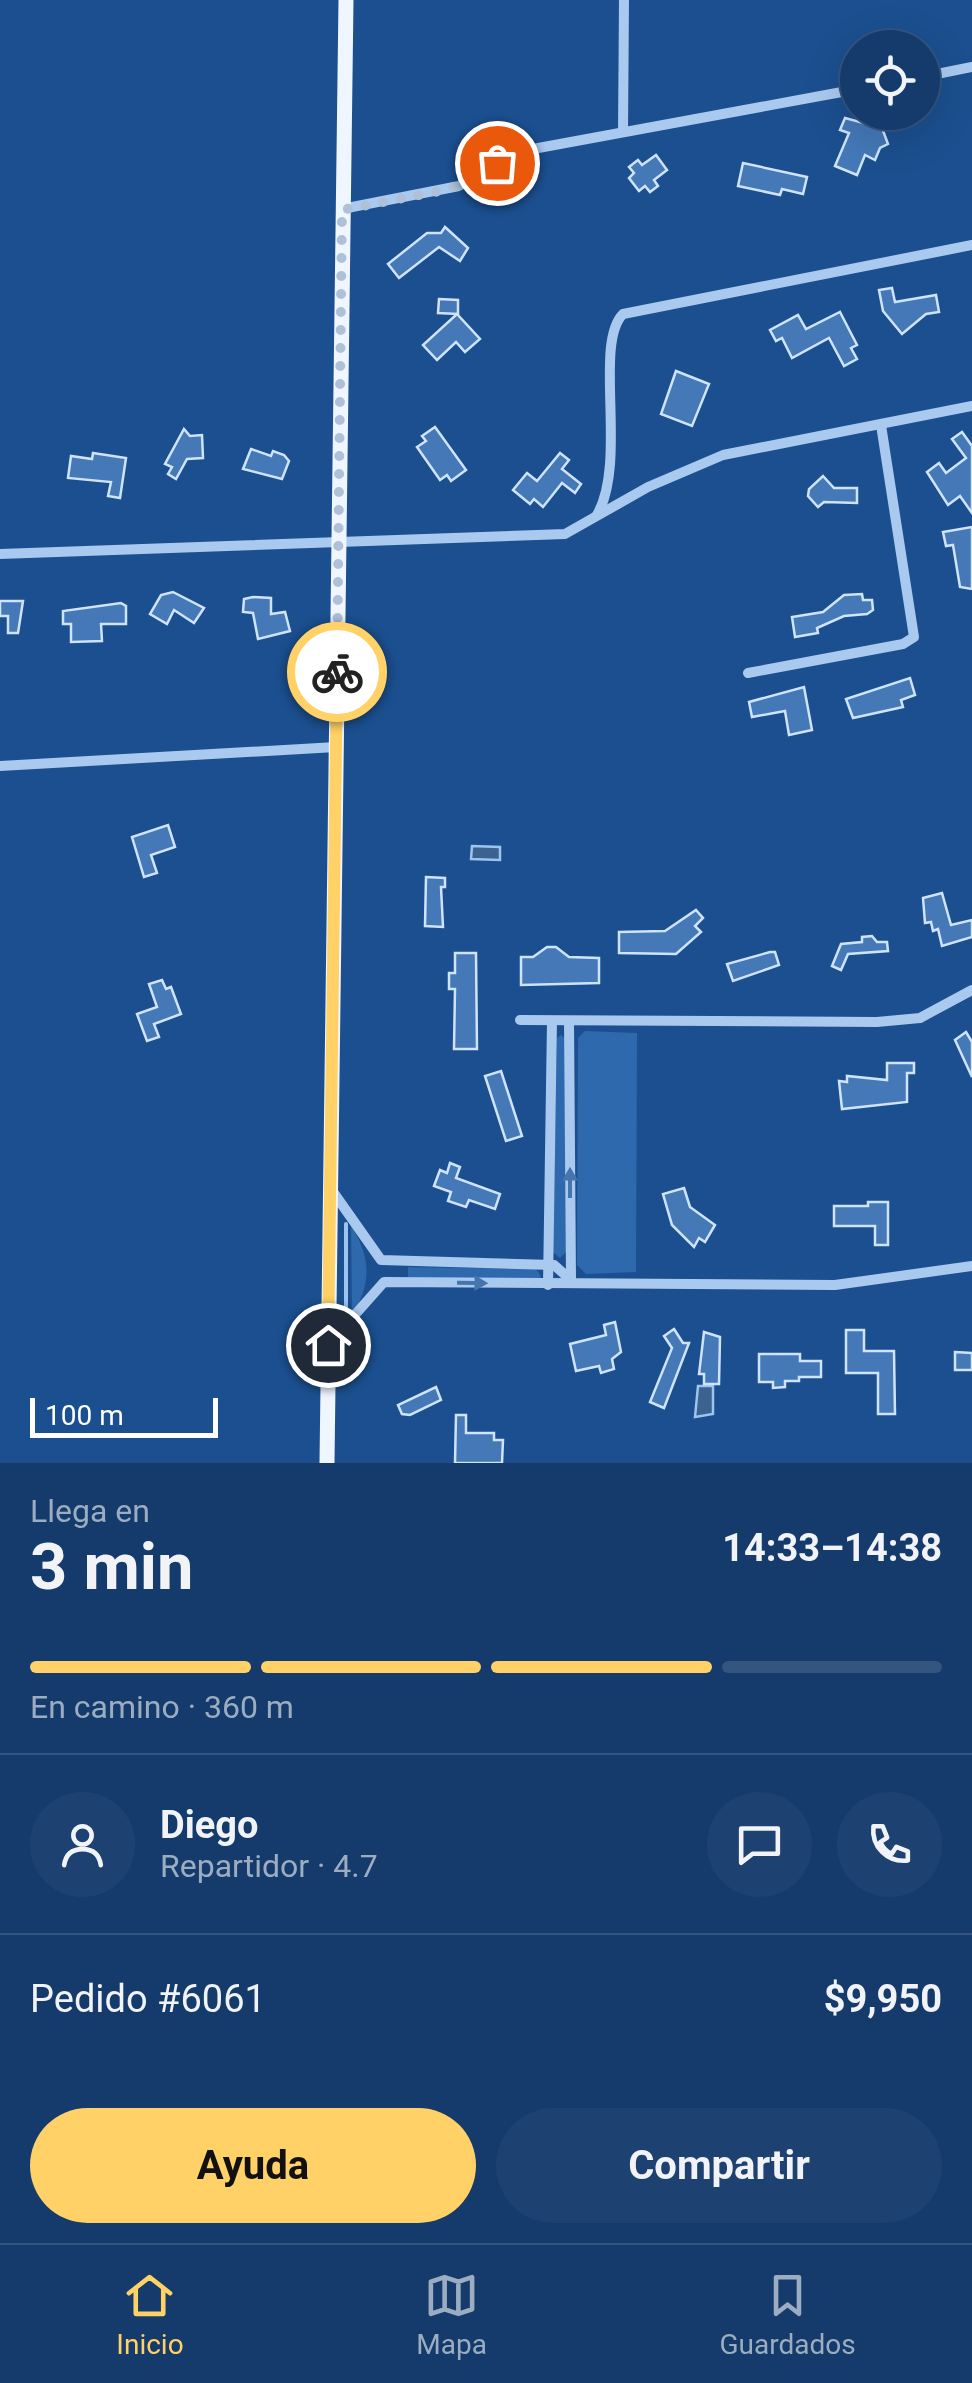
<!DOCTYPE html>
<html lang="es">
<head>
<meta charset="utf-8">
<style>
	:root { --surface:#143b6b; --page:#1d4271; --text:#f1f3f6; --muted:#9dadc1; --line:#33557e; --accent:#ffd166 }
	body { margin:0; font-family:Roboto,sans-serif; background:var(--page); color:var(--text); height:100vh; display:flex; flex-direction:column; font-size:38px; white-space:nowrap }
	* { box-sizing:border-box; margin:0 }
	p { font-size:32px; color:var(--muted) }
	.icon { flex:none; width:55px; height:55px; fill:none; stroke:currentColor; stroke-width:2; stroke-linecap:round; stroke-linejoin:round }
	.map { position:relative; height:1463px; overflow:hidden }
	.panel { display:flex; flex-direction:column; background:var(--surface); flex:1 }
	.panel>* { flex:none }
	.fabs { position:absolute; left:840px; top:30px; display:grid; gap:20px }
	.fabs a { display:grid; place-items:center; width:100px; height:100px; border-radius:50%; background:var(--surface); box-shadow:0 10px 40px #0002,0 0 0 2px var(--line); font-size:50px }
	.scale { position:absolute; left:30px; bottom:25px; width:188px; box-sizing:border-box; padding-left:10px; border:5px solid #fff; border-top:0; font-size:28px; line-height:35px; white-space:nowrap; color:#fff; -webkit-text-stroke:8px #1b4f8f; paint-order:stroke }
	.pin { position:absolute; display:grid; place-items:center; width:85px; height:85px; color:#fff; margin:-42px; border:5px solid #fff; border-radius:50%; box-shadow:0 2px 10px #0007 }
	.courier { position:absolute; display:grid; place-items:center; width:100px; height:100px; margin:-50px; border:8px solid #ffd166; border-radius:50%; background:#fff; color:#222; box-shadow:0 2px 12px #0007 }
	.summary em { font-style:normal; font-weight:700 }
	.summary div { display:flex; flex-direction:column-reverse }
	.summary { display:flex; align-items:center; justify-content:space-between; height:170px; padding:0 30px }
	h1 { font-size:65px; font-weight:700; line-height:75px }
	.bar { display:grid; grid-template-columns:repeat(4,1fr); gap:15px 10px; align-content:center; height:120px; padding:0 30px }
	.bar i { height:12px; border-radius:8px; background:var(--line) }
	.bar .selected { background:var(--accent) }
	.bar p { grid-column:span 4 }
	.line { display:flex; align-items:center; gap:25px; padding:0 30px; border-top:2px solid var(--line) }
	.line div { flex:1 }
	.round { display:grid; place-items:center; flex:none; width:105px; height:105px; border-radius:52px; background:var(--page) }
	.primary-button { display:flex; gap:20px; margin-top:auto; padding:20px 30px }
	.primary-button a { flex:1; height:115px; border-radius:60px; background:var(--accent); color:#111; font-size:40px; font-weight:700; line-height:115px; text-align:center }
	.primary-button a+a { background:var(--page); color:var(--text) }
	.tab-bar { display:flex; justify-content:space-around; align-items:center; height:140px; border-top:2px solid var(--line); background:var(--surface); font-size:28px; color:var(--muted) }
	.tab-bar a { display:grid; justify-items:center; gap:5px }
	.tab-bar .selected { color:var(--accent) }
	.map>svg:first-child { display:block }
</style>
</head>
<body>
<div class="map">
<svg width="972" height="1463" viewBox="0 0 972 1463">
	<rect width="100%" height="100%" fill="#1b4f8f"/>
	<!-- green -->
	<g fill="#2e69ad">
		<polygon points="585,1031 637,1033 636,1272 586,1274 577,1265 578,1038"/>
		<polygon points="561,1035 567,1040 566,1252 560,1258 553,1252 557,1038"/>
		<path d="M351,1225C371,1259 372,1282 352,1316Z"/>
		<polygon points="408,1267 536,1269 541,1276 539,1280 408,1278"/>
	</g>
	<!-- water -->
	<g fill="#3c6290" stroke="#9cc4f0" stroke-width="2.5">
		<polygon points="472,846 500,847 500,860 471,859"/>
		<polygon points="698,1386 713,1386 713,1414 695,1417"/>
	</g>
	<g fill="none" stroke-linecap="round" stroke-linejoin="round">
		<!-- stream -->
		<polyline stroke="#9cc4f0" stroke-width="4" points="346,1319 346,1224"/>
	</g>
	<!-- building -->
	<g fill="#4478b7" stroke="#cfe3fa" stroke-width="2.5">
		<polygon points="845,118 882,128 888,144 880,148 875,160 865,155 857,175 835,166 849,133 840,130"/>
		<polygon points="656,155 667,170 654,180 658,186 650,192 645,186 639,191 629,178 634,173 629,167 638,160 642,165"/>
		<polygon points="743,163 807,177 803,194 782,189 780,195 738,186"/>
		<polygon points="445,227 468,248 460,261 439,247 399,278 388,264 427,233 441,233"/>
		<polygon points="892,288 895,302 936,295 939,312 926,314 902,334 883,311 879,290"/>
		<polygon points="439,299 458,300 458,314 438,313"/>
		<polygon points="840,312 857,345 851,348 857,359 844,366 829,338 792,358 782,338 776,341 770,330 798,315 806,329"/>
		<polygon points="457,314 480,339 465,352 456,342 437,360 423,345"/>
		<polygon points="676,371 709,384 692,426 661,414"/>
		<polygon points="435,427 466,470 451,481 447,475 440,480 417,447 426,441 422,436"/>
		<polygon points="184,429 190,436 202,435 203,458 187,459 176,479 168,474 172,467 165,464"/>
		<polygon points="962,432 972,446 972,513 960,496 948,505 927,472 939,463 946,473 966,458 952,439"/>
		<polygon points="251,449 271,456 273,451 284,455 289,461 282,479 243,469"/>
		<polygon points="93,453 126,458 120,498 108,496 111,482 68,478 71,456 92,459"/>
		<polygon points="560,453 569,460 562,469 581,484 575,493 562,483 543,507 534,499 530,504 513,490 527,473 537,481"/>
		<polygon points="823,476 834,488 857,488 857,503 824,502 818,507 808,496 809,489"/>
		<polygon points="972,527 972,589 960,587 953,545 946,546 943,532"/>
		<polygon points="173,592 204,608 194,623 174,610 167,624 150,614 161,595"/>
		<polygon points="862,594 863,600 872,600 873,610 867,614 844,616 817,628 818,633 795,637 792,617 823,612 844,595"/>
		<polygon points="253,597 271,598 271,614 285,612 290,631 258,639 253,613 243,612 244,599"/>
		<polygon points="0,601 23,601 18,633 8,633 8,616 0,616"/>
		<polygon points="121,603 126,606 126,624 101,624 102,641 71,642 71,624 63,624 63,611"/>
		<polygon points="910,678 915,695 901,700 903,707 853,718 846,699"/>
		<polygon points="804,687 812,730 789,735 785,711 752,717 749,702"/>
		<polygon points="168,825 175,847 151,855 157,873 144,877 132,837"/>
		<polygon points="426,877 445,878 445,887 441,887 443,927 425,926"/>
		<polygon points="942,893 951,925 972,920 972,937 942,946 938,929 933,931 931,922 925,923 923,898"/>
		<polygon points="696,910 703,918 695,926 701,932 676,954 619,953 619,932 665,931"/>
		<polygon points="872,936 877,942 887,942 888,951 848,954 841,970 832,966 841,944 862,942 862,937"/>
		<polygon points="547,947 556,947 569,957 599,958 599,983 521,985 521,957 533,957"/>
		<polygon points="770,952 775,952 779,965 733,981 727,964"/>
		<polygon points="455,953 476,953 477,1049 454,1049 455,989 449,989 449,973 455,973"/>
		<polygon points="162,980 166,989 171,987 181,1014 154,1024 159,1037 147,1041 137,1014 157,1007 149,984"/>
		<polygon points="966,1032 972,1042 972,1077 955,1040"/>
		<polygon points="887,1063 914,1063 914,1073 907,1073 907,1102 842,1109 839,1081 847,1082 847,1076 887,1080"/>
		<polygon points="501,1071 522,1136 506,1141 485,1076"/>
		<polygon points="450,1163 460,1167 456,1178 500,1194 495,1209 469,1200 466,1207 448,1201 451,1192 434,1186 440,1170 447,1173"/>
		<polygon points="684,1188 690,1207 715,1225 705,1242 699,1238 694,1247 672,1225 663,1194"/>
		<polygon points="868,1202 888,1202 888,1245 875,1245 875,1226 834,1226 834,1206 868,1206"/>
		<polygon points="615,1322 621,1352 612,1359 614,1369 601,1373 599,1366 576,1371 570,1344 606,1335 604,1325"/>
		<polygon points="674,1329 683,1343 689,1343 664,1408 650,1402 672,1348 664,1336"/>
		<polygon points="846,1330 864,1330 864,1351 894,1351 895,1414 878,1414 878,1373 846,1373"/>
		<polygon points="704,1332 720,1337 719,1384 704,1384 704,1374 699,1374"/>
		<polygon points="955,1352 972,1353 972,1370 955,1370"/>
		<polygon points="759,1354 800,1354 800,1361 821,1361 821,1377 799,1377 799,1381 785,1381 785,1387 773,1388 773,1382 759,1382"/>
		<polygon points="436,1387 441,1400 410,1415 402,1414 398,1405"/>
		<polygon points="456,1415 466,1415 466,1433 494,1433 494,1440 503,1440 502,1463 455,1463"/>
	</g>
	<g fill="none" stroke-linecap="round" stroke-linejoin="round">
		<!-- street -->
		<g stroke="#a9c9ee" stroke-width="10">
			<polyline points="922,77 972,67"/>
			<polyline points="623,132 624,0"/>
			<polyline points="342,209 459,186 522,151 858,89"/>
			<path d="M597,515C628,461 593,344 623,314L972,245"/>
			<polyline points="0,554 565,534 648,487 723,455 972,406"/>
			<polyline points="748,673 903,644 914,637 881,425"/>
			<polyline points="0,766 336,747"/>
			<polyline points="520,1020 877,1022 920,1018 972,990"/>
			<polyline points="569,1021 571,1279"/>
			<polyline points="331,1189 381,1260 554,1265 571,1280"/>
			<polyline points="548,1285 552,1021"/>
			<polyline points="329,1344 384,1282 835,1285 972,1266"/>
		</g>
		<!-- primary -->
		<polyline stroke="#f0f6ff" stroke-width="15" points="327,1463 346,0"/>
	</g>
	<!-- one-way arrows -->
	<defs><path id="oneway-solid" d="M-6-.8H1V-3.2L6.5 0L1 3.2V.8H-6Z" transform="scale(2.5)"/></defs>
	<g fill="#4674ac">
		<use href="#oneway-solid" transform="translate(570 1183) rotate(-90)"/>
		<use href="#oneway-solid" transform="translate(472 1283) rotate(1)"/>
	</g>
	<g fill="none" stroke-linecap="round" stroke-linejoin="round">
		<!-- done -->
		<polyline stroke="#afc1d8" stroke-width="10" stroke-dasharray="0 18" points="337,672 342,210 450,189 497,163"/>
		<!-- route -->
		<polyline stroke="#ffd166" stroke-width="12" points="328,1345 337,672"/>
	</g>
</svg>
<div class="fabs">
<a><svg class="icon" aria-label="locate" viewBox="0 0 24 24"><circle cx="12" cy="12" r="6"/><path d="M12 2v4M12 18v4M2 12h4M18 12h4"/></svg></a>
</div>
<div class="scale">100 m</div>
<div class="pin" style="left:497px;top:163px;background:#ea580c"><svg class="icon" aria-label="bag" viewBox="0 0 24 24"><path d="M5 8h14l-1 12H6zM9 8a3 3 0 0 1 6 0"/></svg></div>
<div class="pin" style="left:328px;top:1345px;background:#1f2937"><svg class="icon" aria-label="home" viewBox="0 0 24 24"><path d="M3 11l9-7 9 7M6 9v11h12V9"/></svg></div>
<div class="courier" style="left:337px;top:672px"><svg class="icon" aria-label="bike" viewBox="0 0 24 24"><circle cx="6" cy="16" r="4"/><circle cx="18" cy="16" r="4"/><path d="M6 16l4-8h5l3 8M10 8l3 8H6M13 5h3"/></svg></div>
</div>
<section class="panel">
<div class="summary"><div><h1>3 min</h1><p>Llega en</p></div><em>14:33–14:38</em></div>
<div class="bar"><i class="selected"></i><i class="selected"></i><i class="selected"></i><i></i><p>En camino · 360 m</p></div>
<div class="line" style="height:180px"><a class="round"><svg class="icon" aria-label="person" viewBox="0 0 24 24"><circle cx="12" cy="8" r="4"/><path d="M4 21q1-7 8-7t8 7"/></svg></a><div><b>Diego</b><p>Repartidor · 4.7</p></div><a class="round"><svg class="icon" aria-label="chat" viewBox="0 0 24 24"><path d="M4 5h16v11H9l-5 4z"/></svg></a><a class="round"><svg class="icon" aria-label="phone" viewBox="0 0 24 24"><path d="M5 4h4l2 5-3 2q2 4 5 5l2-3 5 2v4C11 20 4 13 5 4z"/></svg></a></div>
<div class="line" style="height:130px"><div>Pedido #6061</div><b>$9,950</b></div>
<div class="primary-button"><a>Ayuda</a><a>Compartir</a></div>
</section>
<nav class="tab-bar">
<a class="selected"><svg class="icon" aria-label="home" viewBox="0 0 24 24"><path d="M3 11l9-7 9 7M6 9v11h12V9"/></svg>Inicio</a>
<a><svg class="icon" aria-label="map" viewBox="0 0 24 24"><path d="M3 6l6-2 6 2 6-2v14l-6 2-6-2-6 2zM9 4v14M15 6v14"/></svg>Mapa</a>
<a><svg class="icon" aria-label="saved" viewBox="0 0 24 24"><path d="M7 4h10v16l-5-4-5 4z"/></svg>Guardados</a>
</nav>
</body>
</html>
